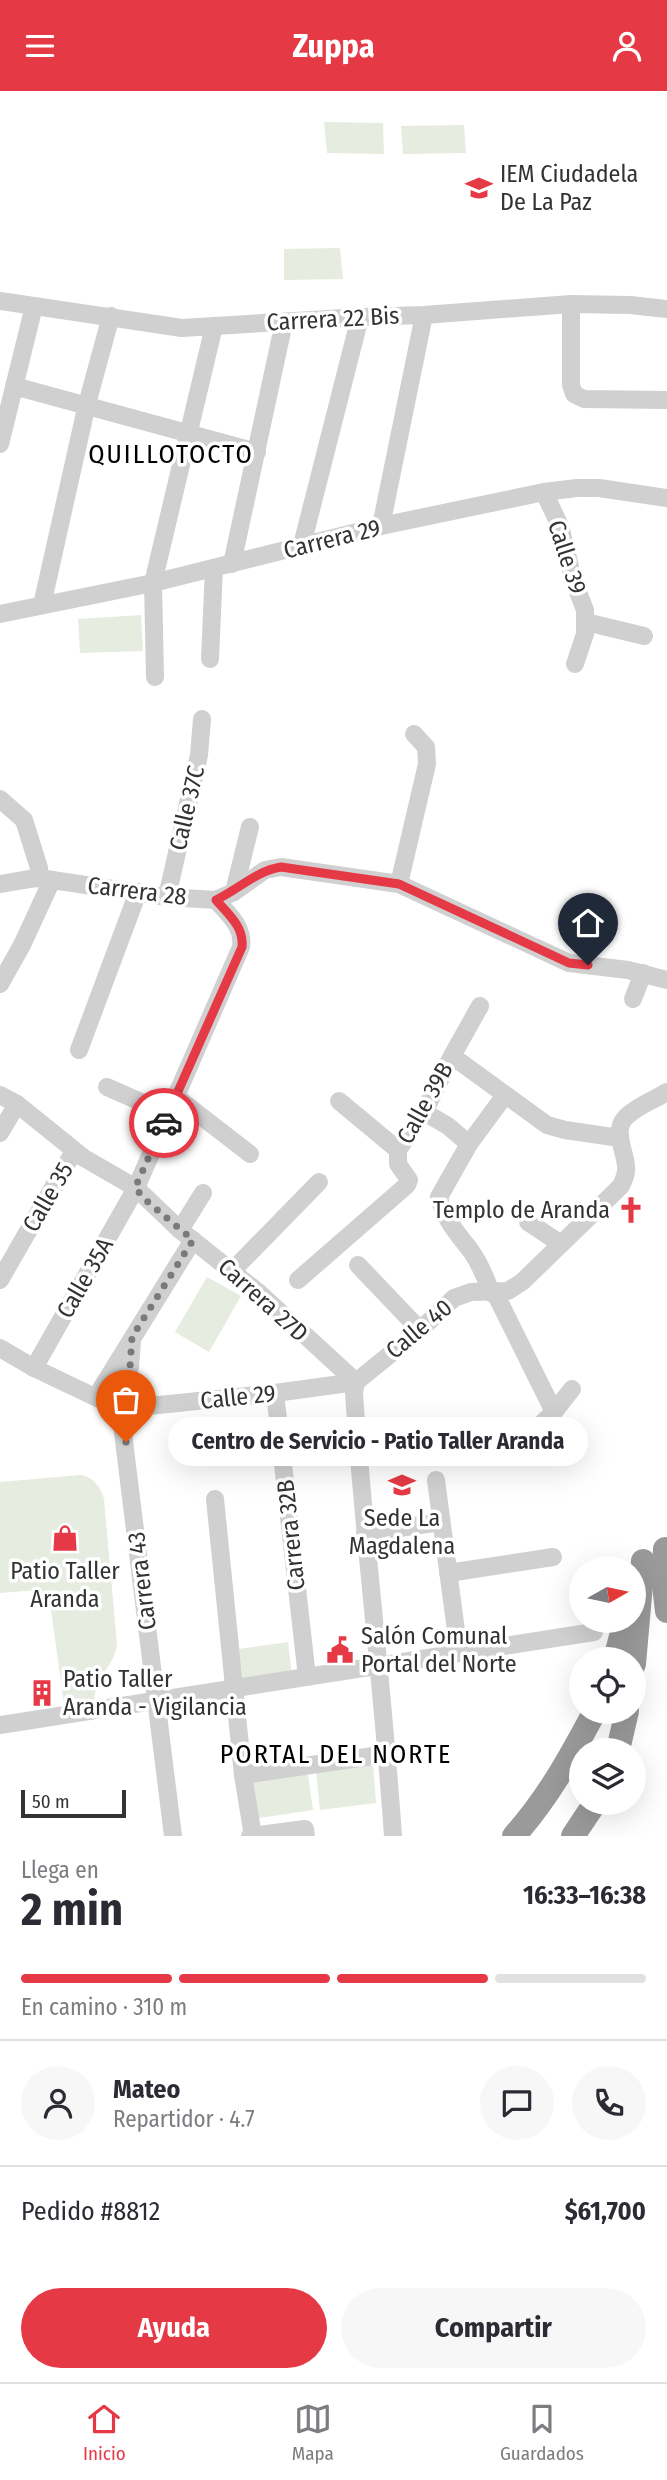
<!DOCTYPE html>
<html lang="es">
<head>
<meta charset="utf-8">
<style>
	:root { --surface:#fff; --page:#f7f7f7; --text:#2b2b33; --muted:#7c7c81; --line:#e1e1e2; --accent:#e63946 }
	body { margin:0; font-family:"Fira Sans Condensed",sans-serif; background:var(--page); color:var(--text); height:100vh; display:flex; flex-direction:column; font-size:26px; white-space:nowrap }
	* { box-sizing:border-box; margin:0 }
	p { font-size:23px; color:var(--muted) }
	.icon { flex:none; width:38px; height:38px; fill:none; stroke:currentColor; stroke-width:2; stroke-linecap:round; stroke-linejoin:round }
	.map { position:relative; height:1745px; overflow:hidden }
	.side { display:flex; flex-direction:column; background:var(--surface); flex:1 }
	.side>* { flex:none }
	.needle { width:46px; rotate:81deg }
	.fabs { position:absolute; left:569px; top:1465px; display:grid; gap:14px }
	.fabs a { display:grid; place-items:center; width:77px; height:77px; border-radius:50%; background:var(--surface); box-shadow:0 7px 28px #0002; font-size:35px }
	.scale { position:absolute; left:21px; bottom:18px; width:105px; box-sizing:border-box; padding-left:7px; border:4px solid #333; border-top:0; font-size:19px; line-height:24px; white-space:nowrap; color:#333; -webkit-text-stroke:5px #fff; paint-order:stroke }
	.pin { position:absolute; display:grid; place-items:center; width:60px; height:60px; color:#fff; margin:-72px -30px; border-radius:50% 50% 50% 0; rotate:-45deg; box-shadow:0 0 7px #0007 }
	.pin .icon { rotate:45deg }
	.courier { position:absolute; display:grid; place-items:center; width:70px; height:70px; margin:-35px; border:5px solid #e63946; border-radius:50%; background:#fff; color:#222; box-shadow:0 2px 9px #0007 }
	.bubble { position:absolute; height:49px; border-radius:24px; background:var(--surface); box-shadow:0 7px 28px #0002; font-size:23px; font-weight:700; line-height:49px; text-align:center }
	.overview em { font-style:normal; font-weight:700 }
	.overview div { display:flex; flex-direction:column-reverse }
	.overview { display:flex; align-items:center; justify-content:space-between; height:119px; padding:0 21px }
	h1 { font-size:46px; font-weight:700; line-height:52px }
	.bar { display:grid; grid-template-columns:repeat(4,1fr); gap:10px 7px; align-content:center; height:84px; padding:0 21px }
	.bar i { height:9px; border-radius:5px; background:var(--line) }
	.bar .selected { background:var(--accent) }
	.bar p { grid-column:span 4 }
	.line { display:flex; align-items:center; gap:18px; padding:0 21px; border-top:2px solid var(--line) }
	.line div { flex:1 }
	.round { display:grid; place-items:center; flex:none; width:74px; height:74px; border-radius:37px; background:var(--page) }
	.cta { display:flex; gap:14px; margin-top:auto; padding:14px 21px }
	.cta a { flex:1; height:80px; border-radius:42px; background:var(--accent); color:#fff; font-size:28px; font-weight:700; line-height:80px; text-align:center }
	.cta a+a { background:var(--page); color:var(--text) }
	header { display:flex; justify-content:space-between; align-items:center; height:91px; padding:0 21px; background:var(--accent); color:#fff; font-size:32px; font-weight:700 }
	.menu { display:flex; justify-content:space-around; align-items:center; height:98px; border-top:2px solid var(--line); background:var(--surface); font-size:19px; color:var(--muted) }
	.menu a { display:grid; justify-items:center; gap:4px }
	.menu .selected { color:var(--accent) }
	.map>svg:first-child { display:block }
</style>
</head>
<body>
<header><svg class="icon" aria-label="menu" viewBox="0 0 24 24"><path d="M4 6h16M4 12h16M4 18h16"/></svg>Zuppa<svg class="icon" aria-label="person" viewBox="0 0 24 24"><circle cx="12" cy="8" r="4"/><path d="M4 21q1-7 8-7t8 7"/></svg></header>
<div class="map">
<svg width="667" height="1745" viewBox="0 0 667 1745">
	<rect width="100%" height="100%" fill="#fff"/>
	<!-- green -->
	<g fill="#e6ecdf">
		<polygon points="324,31 383,32 384,63 327,62"/>
		<polygon points="464,34 466,62 403,63 401,35"/>
		<polygon points="340,157 343,188 284,189 284,158"/>
		<polygon points="141,524 143,560 80,562 78,528"/>
		<polygon points="207,1186 241,1205 209,1261 175,1241"/>
		<path d="M81,1384C93,1386 101,1396 104,1408L117,1554C113,1578 97,1581 94,1609L64,1613L49,1504L39,1499L0,1502V1391Z"/>
		<polygon points="288,1551 292,1584 243,1590 239,1558"/>
		<polygon points="373,1672 376,1712 320,1719 316,1680"/>
		<polygon points="307,1676 313,1719 253,1728 246,1685"/>
	</g>
	<g fill="none" stroke-linecap="round" stroke-linejoin="round">
		<!-- minor -->
		<g stroke="#d0d0d0" stroke-width="18">
			<polyline points="0,210 182,237 360,226 424,224 571,213 630,214 667,218"/>
			<polyline points="571,213 571,294 574,303 584,308 667,309"/>
			<polyline points="14,295 257,361"/>
			<polyline points="0,353 34,215"/>
			<polyline points="544,401 560,435 573,488 585,519 585,543 575,573"/>
			<polyline points="381,435 424,224"/>
			<polyline points="302,454 360,226"/>
			<polyline points="232,473 284,231"/>
			<polyline points="42,514 87,313 111,225"/>
			<polyline points="0,523 153,492 381,435 544,401 577,397 599,397 667,407"/>
			<polyline points="586,531 644,545"/>
			<polyline points="210,568 214,477"/>
			<polyline points="155,586 153,492 214,235"/>
			<polyline points="0,708 24,729 39,777 38,785"/>
			<path d="M0,793C18,791 35,784 52,789L167,806L216,809L234,801L265,779L281,776L399,793L569,872L628,879L667,889"/>
			<polyline points="399,793 427,673 426,656 414,643"/>
			<polyline points="234,801 250,736"/>
			<polyline points="167,806 199,664 202,628"/>
			<polyline points="0,893 22,854 52,789"/>
			<polyline points="633,908 643,882"/>
			<polyline points="79,959 138,801"/>
			<polyline points="452,965 547,1034 565,1039 620,1047"/>
			<polyline points="107,996 168,1023"/>
			<polyline points="0,1004 17,1013 84,1067 136,1097 180,1139 258,1201 356,1291"/>
			<polyline points="175,1005 250,1063"/>
			<polyline points="339,1010 398,1059"/>
			<path d="M424,1021L448,1035L469,1053L439,1106C444,1128 458,1143 471,1160C480,1173 486,1187 491,1202"/>
			<polyline points="0,1042 17,1013"/>
			<polyline points="469,1053 505,1004"/>
			<polyline points="528,1131 561,1153"/>
			<polyline points="180,1139 203,1102"/>
			<polyline points="358,1174 420,1239"/>
			<polyline points="233,1179 319,1091"/>
			<polyline points="0,1189 74,1060"/>
			<polyline points="298,1189 407,1094 409,1089 398,1073 398,1059 424,1021 452,965 480,915"/>
			<polyline points="495,1202 554,1321"/>
			<polyline points="0,1257 34,1277 120,1318"/>
			<path d="M34,1277L136,1097L241,856C244,836 229,824 216,809"/>
			<path d="M356,1291L420,1239L454,1207L471,1201L508,1200L522,1191L621,1095C624,1088 627,1083 626,1075C625,1060 613,1040 625,1027C635,1016 654,1009 667,1001"/>
			<path d="M356,1291L354,1302C364,1450 383,1597 393,1745"/>
			<polyline points="275,1302 307,1586"/>
			<polyline points="96,1306 193,1149"/>
			<polyline points="111,1314 130,1276 132,1250"/>
			<polyline points="120,1318 173,1745"/>
			<polyline points="120,1318 275,1302 356,1291"/>
			<polyline points="522,1351 554,1321 572,1298"/>
			<polyline points="436,1389 459,1562"/>
			<polyline points="215,1408 243,1684 253,1745"/>
			<polyline points="365,1442 441,1431"/>
			<polyline points="448,1482 553,1466"/>
			<polyline points="0,1634 594,1541"/>
			<polyline points="243,1684 387,1663"/>
			<polyline points="250,1745 305,1738 306,1745"/>
		</g>
		<!-- highway -->
		<g stroke="#9a9a9a" stroke-width="24">
			<polyline points="665,1458 663,1486 667,1520"/>
			<polyline points="615,1568 625,1530"/>
			<polyline points="634,1573 643,1470"/>
			<polyline points="618,1659 627,1620"/>
			<path d="M514,1745C548,1707 571,1665 595,1620"/>
			<polyline points="573,1745 595,1712"/>
		</g>
	</g>
	<g fill="none" stroke-linecap="round" stroke-linejoin="round">
		<!-- done -->
		<polyline stroke="#7a7a7a" stroke-width="7" stroke-dasharray="0 12.6" points="126,1351 120,1318 111,1314 130,1276 132,1246 193,1149 148,1111 135,1097 164,1032"/>
		<!-- route -->
		<path stroke="#e63946" stroke-width="9" d="M164,1032L242,856C244,836 229,824 216,809C239,798 256,780 281,776L399,793L569,872L588,874"/>
	</g>
	<!-- icons -->
	<defs>
		<symbol id="university-bare" viewBox="-9 -9 18 18"><path d="M0-5L7-2L0 1L-7-2ZM-4 1L0 2.5L4 1V4Q0 6-4 4Z" fill="#e63946" stroke="#fff" stroke-width="2.5" paint-order="stroke"/></symbol>
		<symbol id="church-bare" viewBox="-9 -9 18 18"><path d="M-1.2-6h2.4v3.5h3.3v2.4h-3.3V6h-2.4V-.1h-3.3v-2.4h3.3Z" fill="#e63946" stroke="#fff" stroke-width="2.5" paint-order="stroke"/></symbol>
		<symbol id="school-bare" viewBox="-9 -9 18 18"><path d="M0-5L7-2L0 1L-7-2ZM-4 1L0 2.5L4 1V4Q0 6-4 4Z" fill="#e63946" stroke="#fff" stroke-width="2.5" paint-order="stroke"/></symbol>
		<symbol id="shop-bare" viewBox="-9 -9 18 18"><path d="M-5-2.5h2.3a2.7 3.5 0 0 1 5.4 0H5L5.5 6h-11ZM-1.5-2.5h3a1.5 2.3 0 0 0-3 0Z" fill="#e63946" stroke="#fff" stroke-width="2.5" paint-order="stroke"/></symbol>
		<symbol id="civic-bare" viewBox="-9 -9 18 18"><path d="M-.6-6.5H3V-4.5H.6V-3L4-1V1h2V6H-6V1h2V-1L-.6-3ZM-1.2 2.5V6h2.4V2.5Z" fill="#e63946" stroke="#fff" stroke-width="2.5" paint-order="stroke"/></symbol>
		<symbol id="building-bare" viewBox="-9 -9 18 18"><path d="M-4-6H4V6H1V3H-1V6H-4ZM-2.5-4.3h1.7v1.8h-1.7ZM.8-4.3h1.7v1.8H.8ZM-2.5-1h1.7V.8h-1.7ZM.8-1h1.7V.8H.8Z" fill="#e63946" stroke="#fff" stroke-width="2.5" paint-order="stroke"/></symbol>
	</defs>
	<g fill-rule="evenodd">
		<use href="#university-bare" x="460" y="78" width="38" height="38"/>
		<use href="#church-bare" x="612" y="1100" width="38" height="38"/>
		<use href="#school-bare" x="383" y="1375" width="38" height="38"/>
		<use href="#shop-bare" x="46" y="1428" width="38" height="38"/>
		<use href="#civic-bare" x="321" y="1540" width="38" height="38"/>
		<use href="#building-bare" x="23" y="1583" width="38" height="38"/>
	</g>
	<g text-anchor="middle" dominant-baseline="central" stroke-width="7" stroke-linejoin="round" paint-order="stroke">
		<!-- poi labels -->
		<g font-size="24" fill="#333" stroke="#fff" text-anchor="start">
			<text x="500" y="83">IEM Ciudadela<tspan x="500" dy="28">De La Paz</tspan></text>
			<text x="610" y="1119" text-anchor="end">Templo de Aranda</text>
			<text x="402" y="1427" text-anchor="middle">Sede La<tspan x="402" dy="28">Magdalena</tspan></text>
			<text x="65" y="1480" text-anchor="middle">Patio Taller<tspan x="65" dy="28">Aranda</tspan></text>
			<text x="361" y="1545">Salón Comunal<tspan x="361" dy="28">Portal del Norte</tspan></text>
			<text x="63" y="1588">Patio Taller<tspan x="63" dy="28">Aranda - Vigilancia</tspan></text>
		</g>
		<!-- street labels -->
		<g font-size="24" fill="#333" stroke="#fff">
			<text transform="translate(333 228) rotate(-3)">Carrera 22 Bis</text>
			<text transform="translate(332 448) rotate(-14)">Carrera 29</text>
			<text transform="translate(567 466) rotate(72)">Calle 39</text>
			<text transform="translate(187 717) rotate(-77)">Calle 37C</text>
			<text transform="translate(137 800) rotate(7)">Carrera 28</text>
			<text transform="translate(425 1012) rotate(-61)">Calle 39B</text>
			<text transform="translate(48 1106) rotate(-60)">Calle 35</text>
			<text transform="translate(85 1187) rotate(-60)">Calle 35A</text>
			<text transform="translate(263 1209) rotate(42)">Carrera 27D</text>
			<text transform="translate(419 1238) rotate(-40)">Calle 40</text>
			<text transform="translate(238 1306) rotate(-6)">Calle 29</text>
			<text transform="translate(291 1444) rotate(-96)">Carrera 32B</text>
			<text transform="translate(142 1490) rotate(-97)">Carrera 43</text>
		</g>
		<!-- neighbourhood labels -->
		<g font-size="26" letter-spacing="2" fill="#000" stroke="#fff">
			<text x="171" y="363">QUILLOTOCTO</text>
			<text x="336" y="1663">PORTAL DEL NORTE</text>
		</g>
	</g>
</svg>
<div class="fabs">
<a><svg class="needle" viewBox="-14 -14 28 28"><path d="M0-13l5 13h-10z" fill="#e53935"/><path d="M0 13l5-13h-10z" fill="#7c7c81"/></svg></a>
<a><svg class="icon" aria-label="locate" viewBox="0 0 24 24"><circle cx="12" cy="12" r="6"/><path d="M12 2v4M12 18v4M2 12h4M18 12h4"/></svg></a>
<a><svg class="icon" aria-label="layers" viewBox="0 0 24 24"><path d="M12 4l9 5-9 5-9-5zM3 14l9 5 9-5"/></svg></a>
</div>
<div class="scale">50 m</div>
<div class="pin" style="left:126px;top:1351px;background:#ea580c"><svg class="icon" aria-label="bag" viewBox="0 0 24 24"><path d="M5 8h14l-1 12H6zM9 8a3 3 0 0 1 6 0"/></svg></div>
<div class="pin" style="left:588px;top:874px;background:#1f2937"><svg class="icon" aria-label="home" viewBox="0 0 24 24"><path d="M3 11l9-7 9 7M6 9v11h12V9"/></svg></div>
<div class="courier" style="left:164px;top:1032px"><svg class="icon" aria-label="car" viewBox="0 0 24 24"><path d="M5 17H2v-5l4-1 3-4h7l3 4 3 1v5h-3M9 17h6M6 11h13"/><circle cx="7" cy="17" r="2"/><circle cx="17" cy="17" r="2"/></svg></div>
<div class="bubble" style="left:168px;top:1326px;width:420px">Centro de Servicio - Patio Taller Aranda</div>
</div>
<section class="side">
<div class="overview"><div><h1>2 min</h1><p>Llega en</p></div><em>16:33–16:38</em></div>
<div class="bar"><i class="selected"></i><i class="selected"></i><i class="selected"></i><i></i><p>En camino · 310 m</p></div>
<div class="line" style="height:126px"><a class="round"><svg class="icon" aria-label="person" viewBox="0 0 24 24"><circle cx="12" cy="8" r="4"/><path d="M4 21q1-7 8-7t8 7"/></svg></a><div><b>Mateo</b><p>Repartidor · 4.7</p></div><a class="round"><svg class="icon" aria-label="chat" viewBox="0 0 24 24"><path d="M4 5h16v11H9l-5 4z"/></svg></a><a class="round"><svg class="icon" aria-label="phone" viewBox="0 0 24 24"><path d="M5 4h4l2 5-3 2q2 4 5 5l2-3 5 2v4C11 20 4 13 5 4z"/></svg></a></div>
<div class="line" style="height:91px"><div>Pedido #8812</div><b>$61,700</b></div>
<div class="cta"><a>Ayuda</a><a>Compartir</a></div>
</section>
<nav class="menu">
<a class="selected"><svg class="icon" aria-label="home" viewBox="0 0 24 24"><path d="M3 11l9-7 9 7M6 9v11h12V9"/></svg>Inicio</a>
<a><svg class="icon" aria-label="map" viewBox="0 0 24 24"><path d="M3 6l6-2 6 2 6-2v14l-6 2-6-2-6 2zM9 4v14M15 6v14"/></svg>Mapa</a>
<a><svg class="icon" aria-label="saved" viewBox="0 0 24 24"><path d="M7 4h10v16l-5-4-5 4z"/></svg>Guardados</a>
</nav>
</body>
</html>
